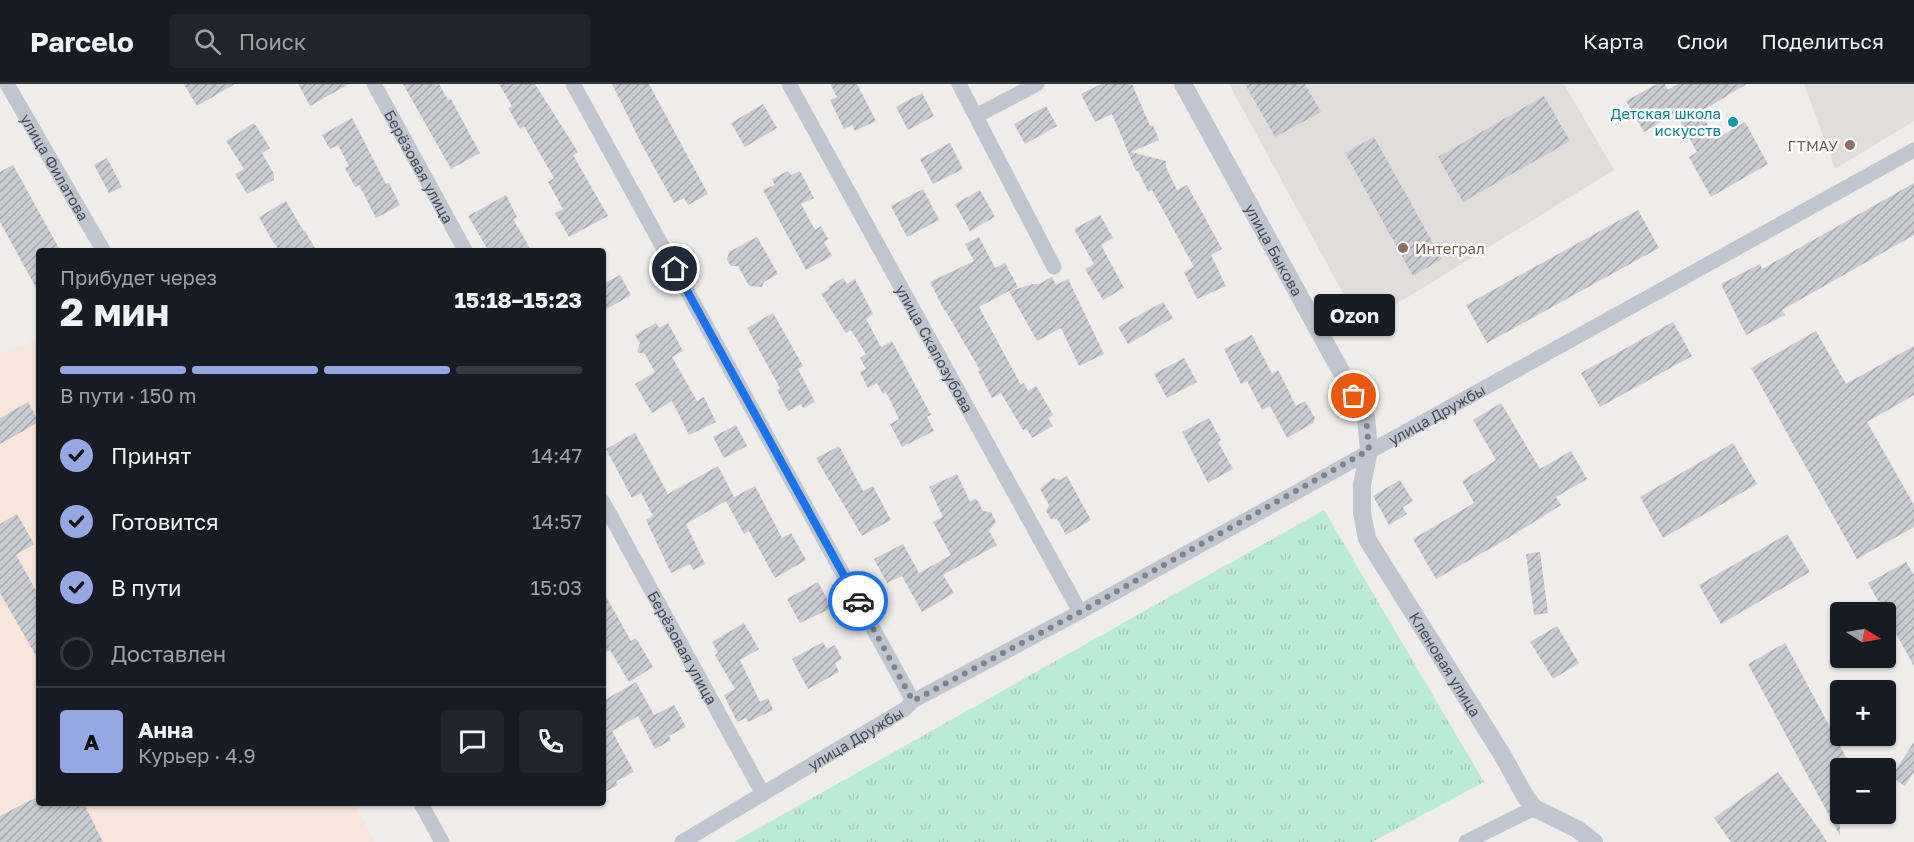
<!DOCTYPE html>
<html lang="ru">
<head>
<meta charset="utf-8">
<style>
	:root { --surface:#171b24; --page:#20242c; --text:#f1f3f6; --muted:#9ea1a6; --line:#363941; --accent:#96a8e4 }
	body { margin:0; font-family:"Golos Text",sans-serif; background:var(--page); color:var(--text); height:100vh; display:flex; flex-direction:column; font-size:22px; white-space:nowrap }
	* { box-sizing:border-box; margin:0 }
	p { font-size:20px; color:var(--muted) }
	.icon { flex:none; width:33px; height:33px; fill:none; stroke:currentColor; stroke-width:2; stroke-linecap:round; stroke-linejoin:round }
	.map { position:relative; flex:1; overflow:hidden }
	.side { position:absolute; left:36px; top:164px; width:570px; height:558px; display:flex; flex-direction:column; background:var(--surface); border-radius:6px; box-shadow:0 2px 4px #0004 }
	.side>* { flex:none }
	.needle { width:39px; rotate:101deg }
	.controls { position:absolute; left:1830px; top:518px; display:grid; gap:12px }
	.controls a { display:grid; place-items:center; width:66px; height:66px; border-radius:6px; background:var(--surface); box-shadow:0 2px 4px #0004; font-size:30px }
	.pin { position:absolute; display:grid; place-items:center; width:51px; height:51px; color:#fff; margin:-26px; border:3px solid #fff; border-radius:50%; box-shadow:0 2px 6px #0007 }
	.courier { position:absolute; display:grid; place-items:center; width:60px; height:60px; margin:-30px; border:4px solid #1a73e8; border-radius:50%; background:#fff; color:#222; box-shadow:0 2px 8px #0007 }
	.bubble { position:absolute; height:42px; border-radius:6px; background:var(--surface); box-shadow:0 2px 4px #0004; font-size:20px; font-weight:700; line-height:42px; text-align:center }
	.summary em { font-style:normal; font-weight:700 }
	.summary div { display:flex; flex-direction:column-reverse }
	.summary { display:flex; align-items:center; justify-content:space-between; height:102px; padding:0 24px }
	h1 { font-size:39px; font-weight:700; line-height:45px }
	.bar { display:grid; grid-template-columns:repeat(4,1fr); gap:9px 6px; align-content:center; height:72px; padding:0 24px }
	.bar i { height:8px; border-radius:4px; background:var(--line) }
	.bar .on { background:var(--accent) }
	.bar p { grid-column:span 4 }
	.line { display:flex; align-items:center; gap:15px; padding:0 24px; border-top:2px solid var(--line) }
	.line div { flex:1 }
	.round { display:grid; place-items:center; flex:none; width:63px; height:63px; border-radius:6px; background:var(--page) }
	ol { padding:0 24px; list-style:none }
	li { display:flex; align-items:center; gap:18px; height:66px }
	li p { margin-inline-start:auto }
	li .icon { padding:6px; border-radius:50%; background:var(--accent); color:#111; stroke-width:4 }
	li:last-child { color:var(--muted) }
	li i { width:33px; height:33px; border:3px solid var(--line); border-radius:50% }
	header { display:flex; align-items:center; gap:36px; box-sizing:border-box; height:84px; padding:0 30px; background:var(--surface); border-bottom:2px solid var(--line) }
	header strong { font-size:28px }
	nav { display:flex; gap:33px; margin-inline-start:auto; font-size:21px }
	.search { width:420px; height:54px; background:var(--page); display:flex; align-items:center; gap:15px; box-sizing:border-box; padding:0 21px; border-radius:6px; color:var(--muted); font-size:22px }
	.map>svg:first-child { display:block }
</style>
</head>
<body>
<header>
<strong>Parcelo</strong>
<div class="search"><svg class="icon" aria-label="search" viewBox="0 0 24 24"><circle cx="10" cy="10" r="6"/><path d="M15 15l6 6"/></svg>Поиск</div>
<nav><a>Карта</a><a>Слои</a><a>Поделиться</a></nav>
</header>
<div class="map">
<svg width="1914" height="758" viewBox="0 0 1914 758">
	<defs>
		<pattern id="grass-tufts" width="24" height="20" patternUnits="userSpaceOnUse" patternTransform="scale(1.5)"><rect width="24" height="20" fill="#bcead8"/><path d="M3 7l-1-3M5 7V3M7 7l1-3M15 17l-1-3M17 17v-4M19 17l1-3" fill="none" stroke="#a3cabc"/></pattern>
		<pattern id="building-hatch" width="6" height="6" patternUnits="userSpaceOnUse" patternTransform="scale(1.5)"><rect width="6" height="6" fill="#cacad1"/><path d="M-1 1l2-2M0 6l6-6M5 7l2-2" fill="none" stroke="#a6a6ac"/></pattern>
	</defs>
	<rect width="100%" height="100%" fill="#efecec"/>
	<!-- education -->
	<g fill="#e0dedd">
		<polygon points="1229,0 1564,0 1614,86 1361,242"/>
		<polygon points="1804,0 1914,0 1914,37 1835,85"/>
	</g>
	<!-- medical -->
	<polygon fill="#f8e5dc" points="39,256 39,718 354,719 375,758 0,758 0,269"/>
	<!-- grass -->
	<polygon fill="url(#grass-tufts)" points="1324,426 1484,698 1372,758 734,758"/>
	<!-- building -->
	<g fill="url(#building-hatch)">
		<polygon points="184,0 235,0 197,22"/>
		<polygon points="298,0 349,0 310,22"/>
		<polygon points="403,0 439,0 448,16 451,15 480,69 451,85"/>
		<polygon points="499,0 535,0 578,68 573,71 608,132 569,153 555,129 563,125 548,98 554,94 524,42 520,45 508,24 512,22"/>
		<polygon points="612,0 649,0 708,110 688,121 684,114 674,119 642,61"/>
		<polygon points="830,0 857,0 876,37 855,47 852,41 844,45 830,16 837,13"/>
		<polygon points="1101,0 1132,0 1150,42 1153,41 1159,56 1131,68 1166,77 1166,83 1177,106 1187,101 1222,165 1211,171 1226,202 1197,215 1184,188 1194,183 1152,106 1148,108 1138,87 1136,87 1112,30 1095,38 1081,10"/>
		<polygon points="1245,0 1305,0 1321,28 1275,53"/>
		<polygon points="1657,0 1665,0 1668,6 1678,0 1747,0 1700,28 1716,55 1745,38 1768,80 1711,113 1689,73 1697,68 1676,29 1644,48 1626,17"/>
		<polygon points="922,9 934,32 908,46 896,23"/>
		<polygon points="1544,12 1570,57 1463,118 1438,73"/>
		<polygon points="763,20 777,44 745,63 731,39"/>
		<polygon points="1046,22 1057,42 1025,60 1014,40"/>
		<polygon points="352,34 386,100 389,99 400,121 376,134 359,101 355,103 345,84 349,82 338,61 330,65 322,51"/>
		<polygon points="254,39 270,64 262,69 274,90 274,96 247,110 235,90 244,85 226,57"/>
		<polygon points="1374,53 1442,175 1413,192 1345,69"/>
		<polygon points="950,59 963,85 933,100 920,75"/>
		<polygon points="107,74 122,103 109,109 94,81"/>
		<polygon points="13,81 60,166 39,166 39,209 0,138 0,88"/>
		<polygon points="788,87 791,91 800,87 814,114 801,120 815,146 821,142 828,155 824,158 832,172 806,186 763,106 775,101 772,95"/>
		<polygon points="1914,99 1914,151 1782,226 1785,231 1746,251 1721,200 1760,180 1762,185"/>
		<polygon points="923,105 939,136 907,153 891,122"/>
		<polygon points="980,106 995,133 970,147 955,120"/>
		<polygon points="506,111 517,133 513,135 531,166 488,166 468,132"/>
		<polygon points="286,117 304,148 305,147 316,166 279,166 270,153 259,133"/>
		<polygon points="1638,126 1659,164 1487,259 1466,221"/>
		<polygon points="1100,131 1113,154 1101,161 1124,204 1103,216 1085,185 1094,180 1074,145"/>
		<polygon points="757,153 778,190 764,198 762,203 749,202 738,182 731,182 727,176 729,168"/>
		<polygon points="979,153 995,184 1005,179 1018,203 1010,207 1033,200 1039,200 1052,193 1056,201 1068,195 1104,270 1079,282 1061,244 1037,257 1009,207 979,223 1021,301 1024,299 1028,307 1036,302 1053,331 1048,334 1053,342 1032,354 1027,345 1023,346 1001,309 992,314 978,287 980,286 945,226 944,226 930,198 974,177 965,160"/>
		<polygon points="620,191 631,211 603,227 603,200"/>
		<polygon points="843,194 847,200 855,195 873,230 866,235 881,263 892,257 931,331 927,333 934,347 902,363 890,340 899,335 886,308 883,310 877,299 868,304 860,288 866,285 860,274 866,270 851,246 846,249 821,210 830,205 828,203"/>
		<polygon points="1163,218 1173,234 1128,260 1118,243"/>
		<polygon points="773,229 803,282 798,285 815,318 803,324 801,320 788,327 777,306 780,304 747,244"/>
		<polygon points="1673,238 1692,272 1600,323 1581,289"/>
		<polygon points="656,239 659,244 668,239 683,267 672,273 697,317 704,313 716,338 689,351 672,317 652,329 635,300 655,288 645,270 637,268 640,259 635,251"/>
		<polygon points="1816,247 1846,300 1914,262 1914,311 1867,338 1914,421 1914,443 1857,475 1751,284"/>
		<polygon points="1252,251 1272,290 1278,286 1296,322 1305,317 1315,334 1313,339 1287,354 1270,322 1262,326 1247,297 1241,300 1224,265"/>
		<polygon points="1184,274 1197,298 1167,314 1154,290"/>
		<polygon points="28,318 39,338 0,360 0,334"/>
		<polygon points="1501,319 1540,385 1571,367 1587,395 1556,413 1561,421 1505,456 1436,495 1413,455 1474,419 1462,397 1496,376 1473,336"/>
		<polygon points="1209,334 1221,356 1218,358 1233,385 1208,399 1182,348"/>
		<polygon points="736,341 747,362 724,374 713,353"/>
		<polygon points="635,349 668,410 718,382 734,413 755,402 782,454 791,449 806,476 775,494 749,447 744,450 726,417 686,440 705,480 693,486 690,480 671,489 646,436 653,432 641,409 632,414 606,365"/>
		<polygon points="1733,359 1757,400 1663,454 1640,413"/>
		<polygon points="839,362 863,407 873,402 891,436 862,452 816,374"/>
		<polygon points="957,390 970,418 976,414 983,427 991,428 996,438 989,447 997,461 943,491 954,509 922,528 902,492 887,499 874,475 903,460 919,489 951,471 933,438 943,433 929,403"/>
		<polygon points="1067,392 1091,436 1066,451 1057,435 1051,435 1046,427 1049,421 1040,405 1053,394 1060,396"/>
		<polygon points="1400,396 1413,417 1403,423 1407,430 1389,441 1373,412"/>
		<polygon points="17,430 34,460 16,471 39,512 39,577 0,509 0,440"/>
		<polygon points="1787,450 1810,488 1721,540 1699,501"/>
		<polygon points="1540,468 1548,529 1534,531 1526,470"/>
		<polygon points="1906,478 1914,491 1914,582 1868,499"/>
		<polygon points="818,498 832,524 800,539 787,515"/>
		<polygon points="603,507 631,557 636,554 653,583 629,598 610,566 603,569"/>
		<polygon points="744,539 759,565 740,576 760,618 768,614 773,626 748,638 746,634 737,638 724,611 735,605 715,571 718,569 712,558"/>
		<polygon points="1557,542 1579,579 1553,595 1530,558"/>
		<polygon points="823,558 827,565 835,561 842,575 835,579 839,588 808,605 792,575"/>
		<polygon points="1785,559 1852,684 1840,684 1840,752 1748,580"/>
		<polygon points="636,598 654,631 674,621 686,643 669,652 671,656 655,665 638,632 612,647 634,688 616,697 618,701 603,709 603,617"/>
		<polygon points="1914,658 1914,688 1905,702 1891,693"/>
		<polygon points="1778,688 1819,745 1827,758 1731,758 1714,734"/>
		<polygon points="39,712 39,718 83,718 103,758 0,758 0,732"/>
	</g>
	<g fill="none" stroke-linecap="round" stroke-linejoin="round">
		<!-- minor -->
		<g stroke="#c0c5d0" stroke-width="15">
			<path id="s1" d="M7,0L103,166"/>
			<path id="s2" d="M374,0L465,166"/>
			<polyline points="573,0 913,617"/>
			<path id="s3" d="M789,0L1080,528"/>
			<polyline points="959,0 1054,183"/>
			<polyline points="976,32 1037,0"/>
			<path id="s4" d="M603,418L763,710"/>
			<polyline points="420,718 442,758"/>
			<path id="s5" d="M682,758L905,625L913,617L1080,528L1914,66"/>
			<polyline points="1466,758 1534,724"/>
		</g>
		<!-- tertiary -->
		<path stroke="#c0c5d0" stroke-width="18" id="s6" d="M1183,0L1366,333L1369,367L1362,401V429L1367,455L1503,672L1525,712L1534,724L1577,745L1594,758"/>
	</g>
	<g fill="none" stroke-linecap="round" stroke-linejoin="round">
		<!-- done -->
		<polyline stroke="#81838c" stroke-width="6" stroke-dasharray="0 10.8" points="858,517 913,617 1080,528 1369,366 1366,333 1354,312"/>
		<!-- route -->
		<polyline stroke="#1a73e8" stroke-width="8" points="675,185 858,517"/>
	</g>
	<!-- markers -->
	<circle fill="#0f9aa8" stroke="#fff" stroke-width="2" cx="1733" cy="38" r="6"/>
	<g fill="#8d6e63" stroke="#fff" stroke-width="2">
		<circle cx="1850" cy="61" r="6"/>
		<circle cx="1403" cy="164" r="6"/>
	</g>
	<g text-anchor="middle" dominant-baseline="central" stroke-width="5" stroke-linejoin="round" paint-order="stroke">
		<!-- culture labels -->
		<g font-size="15" fill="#0d838f" stroke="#fff" text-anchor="end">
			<text x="1721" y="29">Детская школа<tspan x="1721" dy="17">искусств</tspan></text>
		</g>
		<!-- education labels -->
		<g font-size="15" fill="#785e54" stroke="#fff" text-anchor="end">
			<text x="1838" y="61">ГТМАУ</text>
			<text x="1415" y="164" text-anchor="start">Интеграл</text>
		</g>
		<!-- street labels -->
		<g font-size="15" fill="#464b58" stroke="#fff">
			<text stroke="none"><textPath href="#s1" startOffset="96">улица Филатова</textPath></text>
			<text stroke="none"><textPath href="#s2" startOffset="94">Берёзовая улица</textPath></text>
			<text stroke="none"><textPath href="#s6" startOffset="189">улица Быкова</textPath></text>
			<text stroke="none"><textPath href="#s3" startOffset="302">улица Скалозубова</textPath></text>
			<text stroke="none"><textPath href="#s5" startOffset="868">улица Дружбы</textPath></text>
			<text stroke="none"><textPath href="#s4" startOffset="166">Берёзовая улица</textPath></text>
			<text stroke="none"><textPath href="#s6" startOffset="651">Кленовая улица</textPath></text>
			<text stroke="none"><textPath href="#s5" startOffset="202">улица Дружбы</textPath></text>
		</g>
	</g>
</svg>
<div class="controls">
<a><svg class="needle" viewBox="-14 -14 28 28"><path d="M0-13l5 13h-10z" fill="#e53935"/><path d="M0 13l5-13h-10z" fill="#9ea1a6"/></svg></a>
<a>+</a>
<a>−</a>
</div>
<div class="pin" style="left:1354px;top:312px;background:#ea580c"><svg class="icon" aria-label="bag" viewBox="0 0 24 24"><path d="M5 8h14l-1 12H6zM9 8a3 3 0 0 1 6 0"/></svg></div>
<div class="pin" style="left:675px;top:185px;background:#1f2937"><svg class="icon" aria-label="home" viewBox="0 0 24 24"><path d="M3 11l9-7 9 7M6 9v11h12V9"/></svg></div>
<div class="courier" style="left:858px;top:517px"><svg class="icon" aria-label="car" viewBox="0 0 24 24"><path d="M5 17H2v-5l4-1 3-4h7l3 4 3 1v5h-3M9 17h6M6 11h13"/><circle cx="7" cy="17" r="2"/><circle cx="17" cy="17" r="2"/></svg></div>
<div class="bubble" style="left:1314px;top:210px;width:81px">Ozon</div>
<section class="side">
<div class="summary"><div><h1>2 мин</h1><p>Прибудет через</p></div><em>15:18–15:23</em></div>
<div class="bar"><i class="on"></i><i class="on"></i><i class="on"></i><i></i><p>В пути · 150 m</p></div>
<ol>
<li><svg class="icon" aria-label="check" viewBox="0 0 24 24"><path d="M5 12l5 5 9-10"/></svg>Принят<p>14:47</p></li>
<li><svg class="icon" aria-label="check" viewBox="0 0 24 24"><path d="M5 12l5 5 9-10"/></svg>Готовится<p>14:57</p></li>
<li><svg class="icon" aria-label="check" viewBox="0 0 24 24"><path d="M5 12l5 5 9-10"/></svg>В пути<p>15:03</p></li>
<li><i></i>Доставлен</li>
</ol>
<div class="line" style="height:108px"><b class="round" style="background:var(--accent);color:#111">А</b><div><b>Анна</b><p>Курьер · 4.9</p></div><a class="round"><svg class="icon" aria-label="chat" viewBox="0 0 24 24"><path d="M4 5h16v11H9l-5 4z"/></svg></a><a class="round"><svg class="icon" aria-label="phone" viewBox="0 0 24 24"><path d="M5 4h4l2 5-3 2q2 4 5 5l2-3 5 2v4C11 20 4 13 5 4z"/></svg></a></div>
</section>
</div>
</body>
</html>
